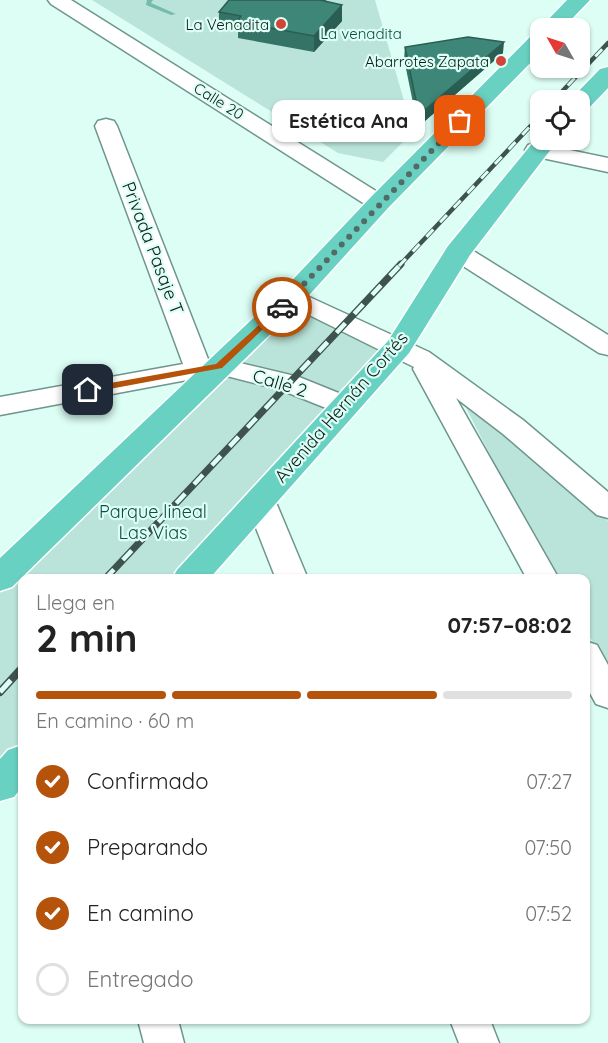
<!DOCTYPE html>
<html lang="es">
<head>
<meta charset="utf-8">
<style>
	:root { --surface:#fff; --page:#f2f2f2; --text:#222; --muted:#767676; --line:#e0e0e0; --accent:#b45309 }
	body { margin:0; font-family:Quicksand,sans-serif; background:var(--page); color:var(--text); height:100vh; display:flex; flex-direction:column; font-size:22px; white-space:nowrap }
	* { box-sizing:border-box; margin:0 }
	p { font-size:20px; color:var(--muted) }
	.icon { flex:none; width:33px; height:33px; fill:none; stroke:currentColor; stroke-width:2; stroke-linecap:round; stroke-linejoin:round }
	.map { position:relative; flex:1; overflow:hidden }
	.details { position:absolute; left:18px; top:574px; width:572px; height:450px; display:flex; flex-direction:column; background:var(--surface); border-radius:12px; box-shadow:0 2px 4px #0004 }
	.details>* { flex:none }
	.needle { width:39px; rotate:309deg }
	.buttons { position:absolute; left:530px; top:18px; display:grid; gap:12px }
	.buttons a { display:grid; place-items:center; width:60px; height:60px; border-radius:12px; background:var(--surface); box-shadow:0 2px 4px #0004; font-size:30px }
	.pin { position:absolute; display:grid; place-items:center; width:51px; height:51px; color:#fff; margin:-26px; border-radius:12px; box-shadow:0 3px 9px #0006 }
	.courier { position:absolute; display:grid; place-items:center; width:60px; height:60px; margin:-30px; border:4px solid #b45309; border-radius:50%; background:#fff; color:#222; box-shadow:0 2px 8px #0007 }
	.bubble { position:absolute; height:42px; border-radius:12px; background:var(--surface); box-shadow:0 2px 4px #0004; font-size:20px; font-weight:800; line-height:42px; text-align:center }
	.head em { font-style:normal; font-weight:800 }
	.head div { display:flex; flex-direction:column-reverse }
	.head { display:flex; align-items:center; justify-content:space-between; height:102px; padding:0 18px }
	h1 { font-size:39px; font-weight:800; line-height:45px }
	.bar { display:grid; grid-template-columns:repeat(4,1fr); gap:9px 6px; align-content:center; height:72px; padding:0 18px }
	.bar i { height:8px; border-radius:4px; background:var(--line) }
	.bar .active { background:var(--accent) }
	.bar p { grid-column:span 4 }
	ol { padding:0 18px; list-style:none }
	li { display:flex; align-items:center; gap:18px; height:66px }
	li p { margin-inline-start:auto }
	li .icon { padding:6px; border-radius:50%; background:var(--accent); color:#fff; stroke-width:4 }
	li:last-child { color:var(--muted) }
	li i { width:33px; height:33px; border:3px solid var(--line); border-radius:50% }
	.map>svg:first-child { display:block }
</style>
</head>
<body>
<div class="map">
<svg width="608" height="1043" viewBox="0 0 608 1043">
	<rect width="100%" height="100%" fill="#dcfef5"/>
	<!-- green -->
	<g fill="#bae4d9">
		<polygon points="92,0 375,0 413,132 383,162 338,153"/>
		<polygon points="295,305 386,347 343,396 234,362"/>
		<polygon points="223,374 284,388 330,407 178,579 22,579 22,755 0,781 0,590"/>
		<polygon points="463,402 608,521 608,666 585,630 585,579 554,579"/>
	</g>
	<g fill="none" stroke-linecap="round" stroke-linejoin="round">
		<!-- stream -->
		<polygon fill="#75bcac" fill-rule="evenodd" points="147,0 153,0 151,3 176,14 171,15 146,5"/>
		<defs>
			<g id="minor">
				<polygon points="48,0 71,0 387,198 391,203 387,208 379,210 371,208 51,4"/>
				<polygon points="106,119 114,121 117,126 208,359 219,358 299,377 356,400 360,406 356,412 346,415 336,412 281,390 219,374 0,415 0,397 183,364 95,126 98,121"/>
				<polygon points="536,143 608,158 608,172 528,155 525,150 528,145"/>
				<polygon points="458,245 467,247 608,335 608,355 599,353 449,257 446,252 449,247"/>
				<polygon points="292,289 429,352 523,420 608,492 608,518 597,515 503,434 456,398 559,579 527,579 413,369 414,367 283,302 279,297 283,292"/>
				<polygon points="260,490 270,493 275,500 308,579 276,579 245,500 250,493"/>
				<polygon points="585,641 597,645 608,665 608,708 596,704 585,684"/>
				<polygon points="138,1020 178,1020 184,1043 144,1043"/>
				<polygon points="450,1020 490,1020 499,1043 459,1043"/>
			</g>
			<g id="major">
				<polygon points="567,0 590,0 563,28 540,28"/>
				<polygon points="540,33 540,53 388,208 302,303 12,587 0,591 0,558 282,291 370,198 532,35"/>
				<polygon points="608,67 608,88 587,110 579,112 579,100 570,100 600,69"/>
				<polygon points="540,134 540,140 558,140 470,255 409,353 209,579 172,579 177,570 388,341 448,246"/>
				<polygon points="22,745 22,787 14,797 0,801 0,759 8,750"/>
			</g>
		</defs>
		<!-- minor casing -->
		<use href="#minor" stroke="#6e968c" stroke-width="3"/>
		<!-- major casing -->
		<use href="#major" stroke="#fff" stroke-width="3"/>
		<!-- minor -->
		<use href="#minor" fill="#fff" fill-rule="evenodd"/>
		<!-- major -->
		<use href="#major" fill="#69d1c2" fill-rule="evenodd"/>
		<defs>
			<g id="rail-far2">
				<polyline points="554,100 608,43"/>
				<polyline points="399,266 540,116"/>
			</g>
			<polyline id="rail-far1" points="105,579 401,264"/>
			<polyline id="rail" points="0,692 22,668"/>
		</defs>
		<!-- rail-far2 casing -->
		<use href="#rail-far2" stroke="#3e534e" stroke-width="4.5"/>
		<!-- rail-far1 casing -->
		<use href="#rail-far1" stroke="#3e534e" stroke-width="7"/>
		<!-- rail casing -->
		<use href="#rail" stroke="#3e534e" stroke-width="8"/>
		<!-- rail-far2 -->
		<use href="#rail-far2" stroke="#dcfef5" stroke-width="3" stroke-dasharray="10" stroke-linecap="butt"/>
		<!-- rail-far1 -->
		<use href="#rail-far1" stroke="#dcfef5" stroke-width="4.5" stroke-dasharray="13" stroke-linecap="butt"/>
		<!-- rail -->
		<use href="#rail" stroke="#dcfef5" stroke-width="5" stroke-dasharray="16" stroke-linecap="butt"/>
	</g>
	<!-- wall -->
	<g fill="#357366">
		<polygon points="229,0 326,0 326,2 342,21 314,52 238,38 238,31 219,28 219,12"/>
		<polygon points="405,47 503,53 418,127 404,59"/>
	</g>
	<!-- shaded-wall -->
	<g fill="#2b5e53">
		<polygon points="342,5 342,21 314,52 314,36"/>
		<polygon points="504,42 503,53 418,127 419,115"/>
	</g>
	<!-- building -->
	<g fill="#3e8677" stroke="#2b5e53" stroke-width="1.5">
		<polygon points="229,0 320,0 342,5 314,36 237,22 241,16 219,12"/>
		<polygon points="468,37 504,42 419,115 405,47"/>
	</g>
	<!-- route -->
	<polygon fill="#b45309" points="282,304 284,305 284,309 222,368 88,393 84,390 88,387 216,364"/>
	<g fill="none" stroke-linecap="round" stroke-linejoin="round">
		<!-- done -->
		<polyline stroke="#546a65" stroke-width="6" stroke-dasharray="0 10.8" points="282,307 460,121"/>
	</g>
	<!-- markers -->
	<g fill="#d24439" stroke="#dcfef5" stroke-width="2">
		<circle cx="281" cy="24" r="6"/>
		<circle cx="501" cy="61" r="6"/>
	</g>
	<g text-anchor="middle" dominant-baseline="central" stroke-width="4.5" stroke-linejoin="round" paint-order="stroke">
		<!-- far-poi labels -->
		<g font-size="15" fill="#0b1b18" stroke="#dcfef5" text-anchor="end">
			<text x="269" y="24">La Venadita</text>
			<text x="489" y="61">Abarrotes Zapata</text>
		</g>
		<!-- far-park labels -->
		<g font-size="15" fill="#0d4c42" stroke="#dcfef5">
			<text x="361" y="33">La venadita</text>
		</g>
		<!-- far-street labels -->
		<g font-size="15" fill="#0b1b18" stroke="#dcfef5">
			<text transform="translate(219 101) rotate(32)">Calle 20</text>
		</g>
		<!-- street labels -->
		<g font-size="18" fill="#0b1b18" stroke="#dcfef5">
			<text transform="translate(153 248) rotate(69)">Privada Pasaje T</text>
			<text transform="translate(280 383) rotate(17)">Calle 2</text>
			<text transform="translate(341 407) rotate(-49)">Avenida Hernán Cortés</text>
		</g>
		<!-- park labels -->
		<g font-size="18" fill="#0d4c42" stroke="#dcfef5">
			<text x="153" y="511">Parque lineal<tspan x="153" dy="21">Las Vias</tspan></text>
		</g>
	</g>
</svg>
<div class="buttons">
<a><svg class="needle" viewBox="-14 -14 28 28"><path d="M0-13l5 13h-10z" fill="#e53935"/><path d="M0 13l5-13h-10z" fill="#767676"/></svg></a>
<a><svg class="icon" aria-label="locate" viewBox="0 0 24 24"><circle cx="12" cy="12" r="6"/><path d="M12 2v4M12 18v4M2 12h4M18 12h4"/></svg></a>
</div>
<div class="pin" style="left:460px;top:121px;background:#ea580c"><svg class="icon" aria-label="bag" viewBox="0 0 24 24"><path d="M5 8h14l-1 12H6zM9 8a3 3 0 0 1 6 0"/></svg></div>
<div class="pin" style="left:88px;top:390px;background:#1f2937"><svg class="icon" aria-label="home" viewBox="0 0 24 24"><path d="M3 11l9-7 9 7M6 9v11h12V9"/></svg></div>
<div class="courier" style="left:282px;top:307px"><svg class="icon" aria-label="car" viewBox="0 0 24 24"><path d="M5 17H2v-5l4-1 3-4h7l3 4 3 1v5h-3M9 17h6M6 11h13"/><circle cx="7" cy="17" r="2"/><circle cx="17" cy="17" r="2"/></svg></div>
<div class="bubble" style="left:272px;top:100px;width:153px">Estética Ana</div>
<section class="details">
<div class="head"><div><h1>2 min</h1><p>Llega en</p></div><em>07:57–08:02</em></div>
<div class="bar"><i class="active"></i><i class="active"></i><i class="active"></i><i></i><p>En camino · 60 m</p></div>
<ol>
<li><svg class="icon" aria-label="check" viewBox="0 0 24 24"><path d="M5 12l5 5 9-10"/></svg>Confirmado<p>07:27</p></li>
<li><svg class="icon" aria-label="check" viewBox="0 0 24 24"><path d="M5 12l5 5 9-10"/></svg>Preparando<p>07:50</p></li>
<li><svg class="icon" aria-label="check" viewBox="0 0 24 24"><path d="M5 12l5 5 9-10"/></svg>En camino<p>07:52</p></li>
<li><i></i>Entregado</li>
</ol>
</section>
</div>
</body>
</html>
